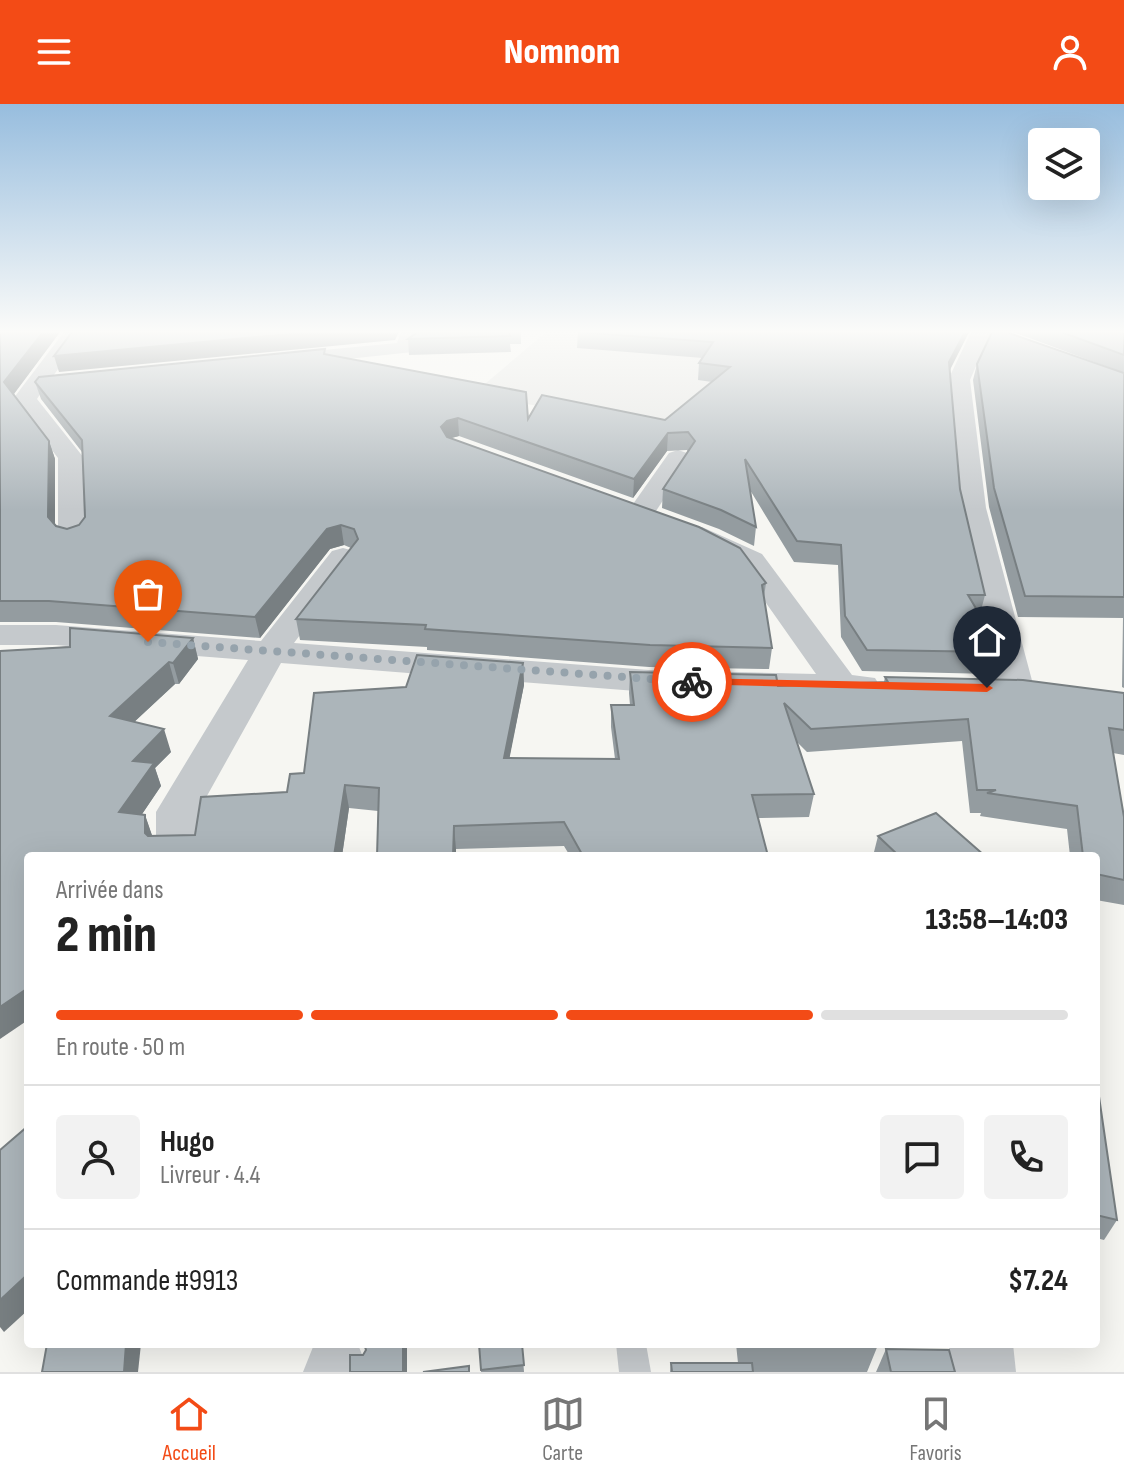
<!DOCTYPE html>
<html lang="fr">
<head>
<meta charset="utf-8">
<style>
	:root { --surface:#fff; --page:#f2f2f2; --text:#222; --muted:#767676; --line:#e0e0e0; --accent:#f34b16 }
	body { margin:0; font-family:"Sofia Sans Condensed",sans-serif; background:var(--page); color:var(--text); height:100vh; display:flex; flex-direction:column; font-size:30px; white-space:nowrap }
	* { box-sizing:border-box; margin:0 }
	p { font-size:26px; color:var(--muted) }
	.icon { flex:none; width:44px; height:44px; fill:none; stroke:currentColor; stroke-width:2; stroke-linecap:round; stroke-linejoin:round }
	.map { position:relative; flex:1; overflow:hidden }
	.panel { position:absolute; left:24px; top:748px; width:1076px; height:496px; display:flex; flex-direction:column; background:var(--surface); border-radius:8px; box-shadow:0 8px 32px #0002 }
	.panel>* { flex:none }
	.buttons { position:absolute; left:1028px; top:24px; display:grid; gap:16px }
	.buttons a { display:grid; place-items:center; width:72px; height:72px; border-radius:8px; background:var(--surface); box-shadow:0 8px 32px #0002; font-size:40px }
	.pin { position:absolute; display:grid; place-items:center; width:68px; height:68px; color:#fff; margin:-82px -34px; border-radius:50% 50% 50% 0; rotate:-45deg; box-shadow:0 0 8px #0007 }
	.pin .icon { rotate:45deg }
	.courier { position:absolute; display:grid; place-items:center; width:80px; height:80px; margin:-40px; border:6px solid #f34b16; border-radius:50%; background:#fff; color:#222; box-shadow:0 2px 10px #0007 }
	.headline em { font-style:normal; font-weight:800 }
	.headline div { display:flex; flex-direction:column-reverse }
	.headline { display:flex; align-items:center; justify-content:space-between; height:136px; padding:0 32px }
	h1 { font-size:52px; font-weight:800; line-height:60px }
	.bar { display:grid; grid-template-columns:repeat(4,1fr); gap:12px 8px; align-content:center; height:96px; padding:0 32px }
	.bar i { height:10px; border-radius:6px; background:var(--line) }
	.bar .selected { background:var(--accent) }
	.bar p { grid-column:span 4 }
	.line { display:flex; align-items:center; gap:20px; padding:0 32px; border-top:2px solid var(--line) }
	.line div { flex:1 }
	.round { display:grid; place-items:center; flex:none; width:84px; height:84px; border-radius:8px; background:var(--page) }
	header { display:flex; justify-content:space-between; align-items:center; height:104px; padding:0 32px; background:var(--accent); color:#fff; font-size:36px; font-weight:800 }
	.tabs { display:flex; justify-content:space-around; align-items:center; height:112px; border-top:2px solid var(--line); background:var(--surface); font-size:22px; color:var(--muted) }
	.tabs a { display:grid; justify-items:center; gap:4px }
	.tabs .selected { color:var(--accent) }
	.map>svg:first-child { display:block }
</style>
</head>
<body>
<header><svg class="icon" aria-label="menu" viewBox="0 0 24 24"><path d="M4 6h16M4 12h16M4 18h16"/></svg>Nomnom<svg class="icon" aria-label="person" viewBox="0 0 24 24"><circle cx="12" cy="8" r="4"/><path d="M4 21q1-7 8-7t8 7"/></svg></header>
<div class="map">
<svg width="1124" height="1268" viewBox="0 0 1124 1268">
	<rect width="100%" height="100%" fill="#f6f6f2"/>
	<!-- built -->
	<polygon fill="#e4e5e3" points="546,228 754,228 734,334 472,291"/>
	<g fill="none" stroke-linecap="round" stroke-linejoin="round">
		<!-- service -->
		<polygon fill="#c5c9cc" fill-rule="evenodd" points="616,1240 646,1240 651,1268 619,1268"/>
		<!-- minor -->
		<g fill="#c5c9cc" fill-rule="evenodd">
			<polygon points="64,228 85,228 53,272 77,269 88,276 77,283 42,287 37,295 84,354 88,433 83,439 73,442 63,439 58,433 58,354 13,295"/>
			<polygon points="401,228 421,228 413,248 282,262 271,256 282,250 397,239"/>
			<polygon points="971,228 991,228 970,276 986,404 1034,584 1029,592 1016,595 1003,592 998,584 958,404 948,276"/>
			<polygon points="678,346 687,349 691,354 654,410 650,416 640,418 630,416 626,410 669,349"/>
			<polygon points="702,423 762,450 852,571 875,574 880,582 875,590 862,593 649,588 281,559 198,708 200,752 156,752 156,708 248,556 56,541 0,541 0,521 56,521 261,537 332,447 343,444 354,447 358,453 294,539 649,566 816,570 740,462 692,438 687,432 692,426"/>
			<polygon points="320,1240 359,1243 369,1268 303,1268 313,1243"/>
			<polygon points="949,1240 1013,1240 1016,1268 950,1268"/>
		</g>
	</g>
	<!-- wall -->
	<g fill="#949ca0">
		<polygon points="0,228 60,228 14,290 49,337 55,355 55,421 67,425 79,421 85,413 82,348 41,295 35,278 325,245 325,250 528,315 665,316 712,278 698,276 699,259 703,254 577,244 578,228 969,228 950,266 960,385 985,491 980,510 999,548 992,570 862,567 841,533 838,461 794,458 750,386 756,423 754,442 719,425 662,404 663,385 688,348 687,346 667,347 633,394 459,332 451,334 766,479 764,493 772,544 769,565 649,563 427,546 427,543 300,536 296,515 351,444 344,441 330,445 260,534 56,518 0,518"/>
		<polygon points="418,228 521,228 521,240 510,240 511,248 409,251 408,235"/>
		<polygon points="1013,228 1124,228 1124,269"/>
		<polygon points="977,260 1124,269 1124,584 1122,583 1123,514 1018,513 989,403 973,276"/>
		<polygon points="193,534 198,555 179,580 175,580 134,618 171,648 155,664 161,682 142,710 145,711 152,732 195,731 287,688 304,669 406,583 523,559 524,581 509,654 615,655 611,623 611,601 630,601 629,589 630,568 778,582 884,578 885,573 1124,589 1124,651 1113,649 1124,713 1124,801 1096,796 1096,752 1070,752 1067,725 980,712 981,709 970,709 962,637 807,648 797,638 814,690 809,713 758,714 768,752 570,752 564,742 456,745 456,752 377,752 378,707 349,704 342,752 28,752 0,547"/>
		<polygon points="878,732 985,752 873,752"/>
		<polygon points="1096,972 1117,1116 1104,1136 1096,1134"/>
		<polygon points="479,1240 522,1240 524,1268 481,1268"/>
		<polygon points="736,1240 878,1240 878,1241 867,1268 670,1268 671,1259 738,1259"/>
		<polygon points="886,1245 955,1268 876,1268"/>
	</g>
	<!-- shaded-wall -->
	<g fill="#787f82">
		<polygon points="43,228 60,228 10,295 4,278"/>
		<polygon points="310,228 399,228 395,236 59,268 54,252"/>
		<polygon points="965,228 969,228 945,275 949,258"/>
		<polygon points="458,314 459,332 448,335 441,323 447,317"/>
		<polygon points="668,329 667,347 633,394 634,375"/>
		<polygon points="49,337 55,355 55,433 48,413"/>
		<polygon points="341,421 344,441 330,445 260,534 255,513 327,425"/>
		<polygon points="193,534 198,555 179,580 173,559"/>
		<polygon points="169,558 175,580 117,634 110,612"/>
		<polygon points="523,559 524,581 505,677 504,654"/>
		<polygon points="164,625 171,648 155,664 161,682 128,731 119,708 133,657"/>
		<polygon points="345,681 349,704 342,752 334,752"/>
		<polygon points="145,711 153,734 153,752 145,729"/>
		<polygon points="454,722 456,745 456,752 453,752"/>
		<polygon points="28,884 28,916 0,935 0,903"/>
		<polygon points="28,1170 28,1206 4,1228 0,1223 0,1196"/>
		<polygon points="126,1240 141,1240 138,1268 124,1268"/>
		<rect x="403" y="1240" width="4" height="28"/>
	</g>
	<!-- building -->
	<g fill="#acb5ba" stroke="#787f82" stroke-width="2">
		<polygon points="0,228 43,228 4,278 49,337 48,413 56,422 67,425 79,421 85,413 82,336 35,278 39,273 325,245 324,250 526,288 528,315 542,291 665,316 730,263 699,259 713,238 578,228 965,228 949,258 960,385 985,491 968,491 996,538 999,548 867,546 845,512 841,441 797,437 745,355 756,423 721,406 663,385 695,337 688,328 668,329 634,375 458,314 447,317 441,323 447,333 699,423 740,444 766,479 762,481 772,544 650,541 425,525 426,521 296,515 358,435 354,425 341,421 327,425 255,513 49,497 0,497"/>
		<polygon points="72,228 310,228 54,252"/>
		<polygon points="418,228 509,228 510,232 408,235"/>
		<polygon points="992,228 1006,228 1124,269 1124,493 1025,492 994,384 977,260"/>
		<polygon points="1061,228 1124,228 1124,251"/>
		<polygon points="70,524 193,534 173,559 169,558 110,612 164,625 133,657 154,659 119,708 145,711 145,729 148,732 195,731 201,693 287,688 290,670 304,669 314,589 406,583 417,551 523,559 504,654 619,655 611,601 634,601 630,568 776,571 778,582 888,578 885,573 1023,576 1124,589 1124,626 1109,624 1124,713 1124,776 1096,770 1096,752 1083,752 1077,702 987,689 996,686 977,686 968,615 811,625 784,599 814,690 752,691 768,752 583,752 564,718 454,722 453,752 377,752 379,684 345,681 334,752 28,752 28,884 0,903 0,547 70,543"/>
		<polygon points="936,709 985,752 899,752 878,732"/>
		<polygon points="1096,972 1117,1116 1096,1111"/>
		<polygon points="28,1022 28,1170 0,1196 0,1046"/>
		<polygon points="47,1240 126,1240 124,1268 42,1268"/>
		<polygon points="364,1240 403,1240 403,1268 350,1268 350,1251 363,1251 366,1246"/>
		<polygon points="479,1240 522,1240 524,1261 481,1266"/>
		<polygon points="746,1240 878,1240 878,1241"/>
		<polygon points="886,1245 949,1246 955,1268 891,1268"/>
		<polygon points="671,1259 752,1259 753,1268 672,1268"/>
		<polygon points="469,1262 469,1268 423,1268"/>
	</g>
	<!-- sky -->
	<linearGradient id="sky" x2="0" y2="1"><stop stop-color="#97bdde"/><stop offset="0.56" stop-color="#fbfbf9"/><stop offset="1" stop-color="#fbfbf9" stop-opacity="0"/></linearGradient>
	<rect width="1124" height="406" fill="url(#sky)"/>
	<!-- route -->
	<polygon fill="#f34b16" points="692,574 987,580 993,584 987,588 688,580 688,575"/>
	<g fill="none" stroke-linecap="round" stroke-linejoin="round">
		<!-- done -->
		<polyline stroke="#96a3ac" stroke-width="8" stroke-dasharray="0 14.4" points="148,538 692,578"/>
	</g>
</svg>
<div class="buttons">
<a><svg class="icon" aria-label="layers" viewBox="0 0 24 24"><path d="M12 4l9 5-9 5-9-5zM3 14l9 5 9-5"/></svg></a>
</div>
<div class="pin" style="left:148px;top:538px;background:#ea580c"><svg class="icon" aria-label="bag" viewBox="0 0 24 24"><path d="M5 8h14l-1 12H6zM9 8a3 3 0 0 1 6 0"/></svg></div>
<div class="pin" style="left:987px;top:584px;background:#1f2937"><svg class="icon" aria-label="home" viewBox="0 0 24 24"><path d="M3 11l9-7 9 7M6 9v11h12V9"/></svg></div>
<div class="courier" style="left:692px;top:578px"><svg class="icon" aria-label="bike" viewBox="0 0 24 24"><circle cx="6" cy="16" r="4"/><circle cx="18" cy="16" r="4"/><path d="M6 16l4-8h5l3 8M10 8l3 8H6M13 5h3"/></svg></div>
<section class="panel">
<div class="headline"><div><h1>2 min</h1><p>Arrivée dans</p></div><em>13:58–14:03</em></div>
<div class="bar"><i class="selected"></i><i class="selected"></i><i class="selected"></i><i></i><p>En route · 50 m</p></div>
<div class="line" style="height:144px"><a class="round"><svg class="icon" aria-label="person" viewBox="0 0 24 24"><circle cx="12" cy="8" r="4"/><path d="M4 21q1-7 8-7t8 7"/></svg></a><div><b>Hugo</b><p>Livreur · 4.4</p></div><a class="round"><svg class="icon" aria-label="chat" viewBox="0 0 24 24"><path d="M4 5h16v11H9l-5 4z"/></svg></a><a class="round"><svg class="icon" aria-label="phone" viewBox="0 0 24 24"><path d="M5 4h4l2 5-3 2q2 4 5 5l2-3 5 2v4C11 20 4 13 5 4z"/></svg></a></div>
<div class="line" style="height:104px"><div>Commande #9913</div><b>$7.24</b></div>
</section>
</div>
<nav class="tabs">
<a class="selected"><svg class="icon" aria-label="home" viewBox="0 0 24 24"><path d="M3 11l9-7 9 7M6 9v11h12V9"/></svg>Accueil</a>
<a><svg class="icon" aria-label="map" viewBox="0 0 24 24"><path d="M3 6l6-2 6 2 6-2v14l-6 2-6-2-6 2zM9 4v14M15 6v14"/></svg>Carte</a>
<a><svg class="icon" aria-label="saved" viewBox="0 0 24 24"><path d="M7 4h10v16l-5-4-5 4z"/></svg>Favoris</a>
</nav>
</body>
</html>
